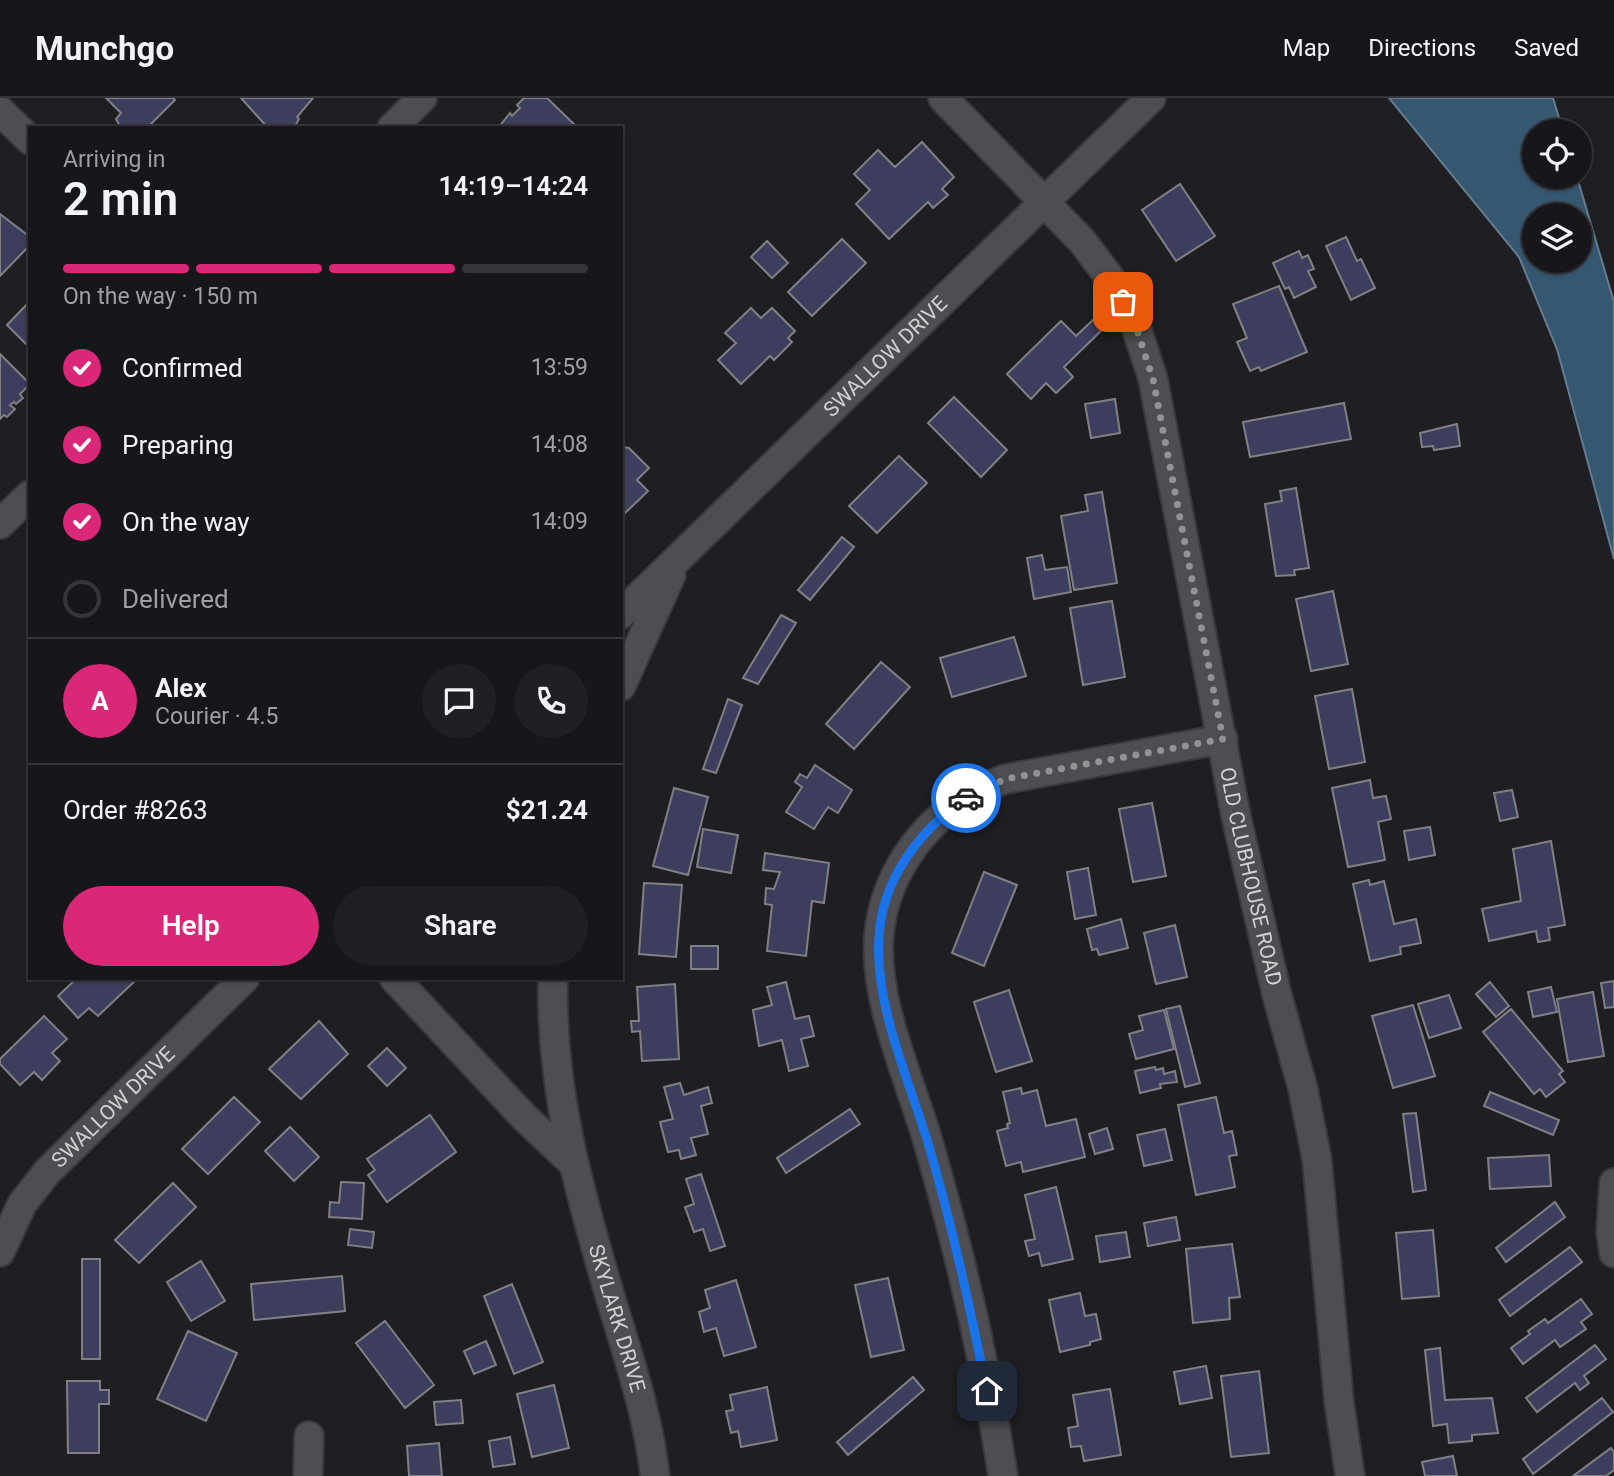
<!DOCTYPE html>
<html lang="en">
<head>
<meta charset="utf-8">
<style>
	:root { --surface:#17161a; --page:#201f23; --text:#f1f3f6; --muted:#9e9fa2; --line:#363539; --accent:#db2777 }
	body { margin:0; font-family:Roboto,sans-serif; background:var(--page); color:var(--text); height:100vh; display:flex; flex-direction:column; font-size:26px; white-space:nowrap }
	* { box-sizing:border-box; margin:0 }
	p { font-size:23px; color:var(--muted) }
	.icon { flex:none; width:38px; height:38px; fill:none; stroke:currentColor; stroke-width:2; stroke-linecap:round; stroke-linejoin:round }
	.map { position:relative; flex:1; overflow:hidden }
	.drawer { position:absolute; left:28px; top:28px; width:595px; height:854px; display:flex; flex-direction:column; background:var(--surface); border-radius:0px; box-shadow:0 2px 5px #0004,0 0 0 2px var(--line) }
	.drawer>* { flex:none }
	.buttons { position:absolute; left:1522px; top:21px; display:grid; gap:14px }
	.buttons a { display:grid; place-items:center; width:70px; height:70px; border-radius:50%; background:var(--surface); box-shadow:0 2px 5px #0004,0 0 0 2px var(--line); font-size:35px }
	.pin { position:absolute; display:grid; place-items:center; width:60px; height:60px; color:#fff; margin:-30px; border-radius:14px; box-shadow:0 4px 10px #0006 }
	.courier { position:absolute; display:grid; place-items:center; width:70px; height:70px; margin:-35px; border:5px solid #1a73e8; border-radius:50%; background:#fff; color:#222; box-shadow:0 2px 9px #0007 }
	.headline em { font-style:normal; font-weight:600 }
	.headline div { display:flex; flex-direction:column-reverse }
	.headline { display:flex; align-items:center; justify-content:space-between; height:119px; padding:0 35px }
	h1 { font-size:46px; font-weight:600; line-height:52px }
	.bar { display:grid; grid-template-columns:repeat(4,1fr); gap:10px 7px; align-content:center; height:84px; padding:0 35px }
	.bar i { height:9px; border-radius:5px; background:var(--line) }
	.bar .selected { background:var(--accent) }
	.bar p { grid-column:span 4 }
	.line { display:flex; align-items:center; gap:18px; padding:0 35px; border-top:2px solid var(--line) }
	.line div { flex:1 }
	.round { display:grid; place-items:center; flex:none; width:74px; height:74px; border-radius:37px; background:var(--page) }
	ol { padding:0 35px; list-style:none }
	li { display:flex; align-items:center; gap:21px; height:77px }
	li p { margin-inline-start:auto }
	li .icon { padding:7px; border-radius:50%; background:var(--accent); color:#fff; stroke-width:4 }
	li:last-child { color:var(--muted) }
	li i { width:38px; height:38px; border:4px solid var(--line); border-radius:50% }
	.primary-button { display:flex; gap:14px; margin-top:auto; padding:14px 35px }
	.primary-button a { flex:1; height:80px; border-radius:42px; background:var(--accent); color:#fff; font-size:28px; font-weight:600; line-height:80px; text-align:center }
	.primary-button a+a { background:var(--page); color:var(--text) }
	header { display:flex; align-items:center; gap:42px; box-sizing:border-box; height:98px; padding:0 35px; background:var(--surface); border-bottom:2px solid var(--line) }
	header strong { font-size:33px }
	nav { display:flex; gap:38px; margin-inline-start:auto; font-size:24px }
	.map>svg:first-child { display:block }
</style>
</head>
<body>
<header>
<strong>Munchgo</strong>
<nav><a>Map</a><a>Directions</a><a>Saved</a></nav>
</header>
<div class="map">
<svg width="1614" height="1378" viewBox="0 0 1614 1378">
	<rect width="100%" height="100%" fill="#1f1e22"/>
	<!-- water -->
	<path fill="#365770" stroke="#657c8e" stroke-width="2" fill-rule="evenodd" d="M1389,0H1553L1563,33H1535V79H1577L1614,204V461L1557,251L1519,159ZM1535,117H1580V163H1535Z"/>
	<!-- building -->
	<g fill="#3d3d5e" stroke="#808084" stroke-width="2">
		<polygon points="106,0 173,0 175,2 147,30 121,30 116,21 121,15"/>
		<polygon points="241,0 313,0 297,19 299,21 294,30 268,30"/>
		<polygon points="524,0 547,0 578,30 498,30 510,15 512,18 520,10 517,7"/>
		<polygon points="922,44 954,79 942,91 948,97 933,110 928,104 889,141 856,106 870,92 854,76 878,52 895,69"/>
		<polygon points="1180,86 1215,138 1176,163 1142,112"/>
		<polygon points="0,116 30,139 30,147 0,178"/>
		<polygon points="1346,139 1357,163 1361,161 1375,190 1351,202 1326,148"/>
		<polygon points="842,141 866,165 812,218 788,194"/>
		<polygon points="767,143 788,165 772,180 751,159"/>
		<polygon points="1299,153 1302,160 1308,157 1314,171 1308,173 1316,189 1294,200 1289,189 1285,191 1273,165"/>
		<polygon points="1279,188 1307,254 1261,273 1259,269 1250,273 1237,244 1247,240 1233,206"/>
		<polygon points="30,203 30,250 7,227"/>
		<polygon points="751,210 761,220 772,210 795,233 788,240 792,244 774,262 770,258 741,286 718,262 736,245 725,235"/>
		<polygon points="1094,221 1103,231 1064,269 1073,279 1056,295 1046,285 1031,301 1007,276 1061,223 1076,238"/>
		<polygon points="0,256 30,286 20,296 23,300 16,306 14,304 10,307 15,311 7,319 4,317 0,321"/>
		<polygon points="954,299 1007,352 981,379 928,325"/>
		<polygon points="1115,301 1120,335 1091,340 1085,306"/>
		<polygon points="1344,305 1351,341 1250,359 1243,324"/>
		<polygon points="1457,326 1460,348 1434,352 1433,348 1422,349 1420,335"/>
		<polygon points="621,349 629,350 649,370 637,382 648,393 621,419"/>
		<polygon points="899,358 927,385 877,435 849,408"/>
		<polygon points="1296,390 1309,470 1294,472 1295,477 1276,478 1265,406 1282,403 1280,393"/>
		<polygon points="1102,394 1117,485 1074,492 1061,418 1088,413 1085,397"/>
		<polygon points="842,439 854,449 810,502 798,492"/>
		<polygon points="1042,457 1045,472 1067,469 1071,494 1034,501 1027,460"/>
		<polygon points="1333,493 1348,566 1311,573 1296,501"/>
		<polygon points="1112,503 1125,579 1083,587 1070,510"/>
		<polygon points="781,517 796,525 758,586 743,580"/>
		<polygon points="1014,539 1026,578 952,599 940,560"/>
		<polygon points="881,564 910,589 854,651 826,626"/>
		<polygon points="1352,591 1365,664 1329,671 1315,598"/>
		<polygon points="728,601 742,607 716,675 703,671"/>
		<polygon points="815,667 852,692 838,715 828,709 814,731 786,714 802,689 795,684 800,676 807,680"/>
		<polygon points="1370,682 1373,700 1386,698 1391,721 1378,724 1385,762 1348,769 1332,690"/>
		<polygon points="674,690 708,699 688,777 653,768"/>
		<polygon points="1512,692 1518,719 1500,723 1494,695"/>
		<polygon points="1152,705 1166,778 1133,784 1119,711"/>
		<polygon points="1430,729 1435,757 1409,762 1404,733"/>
		<polygon points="703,731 738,737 731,775 697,769"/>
		<polygon points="1551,743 1565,827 1548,830 1550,842 1538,844 1536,833 1489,843 1482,811 1521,803 1513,751"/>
		<polygon points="765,755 829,765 824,805 812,803 806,858 767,853 772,807 765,806 766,790 774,791 780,774 763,772"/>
		<polygon points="1088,770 1096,817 1075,821 1067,774"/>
		<polygon points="984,774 1017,787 984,868 952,855"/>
		<polygon points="1369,782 1370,787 1384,783 1394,826 1416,821 1421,845 1400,849 1401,856 1370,863 1353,786"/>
		<polygon points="644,785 682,787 676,859 639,856"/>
		<polygon points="1121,821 1128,850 1099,857 1097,851 1092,852 1087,831"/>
		<polygon points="1175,827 1187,879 1156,886 1144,835"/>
		<rect x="691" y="848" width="27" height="23"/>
		<polygon points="77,880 135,880 136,882 98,918 89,910 78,920 58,898"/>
		<polygon points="1614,883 1614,909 1605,910 1601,885"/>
		<polygon points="786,884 795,921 809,918 814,938 801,941 808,968 789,973 782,942 759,948 753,912 772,907 767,889"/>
		<polygon points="1490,884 1509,908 1496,919 1476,896"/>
		<polygon points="675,886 679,961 642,963 640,933 632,934 631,923 639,923 637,889"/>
		<polygon points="1551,889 1557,914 1533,919 1528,894"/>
		<polygon points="1009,892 1032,963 996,974 974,904"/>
		<polygon points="1593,894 1604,958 1568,964 1557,901"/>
		<polygon points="1449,897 1461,930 1429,940 1418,906"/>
		<polygon points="1413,907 1435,978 1393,990 1372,918"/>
		<polygon points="1180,908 1200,985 1185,989 1166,911"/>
		<polygon points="1511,911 1563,973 1559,976 1565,984 1546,999 1540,991 1534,996 1483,934"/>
		<polygon points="1164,912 1174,951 1136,961 1129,936 1143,932 1139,918"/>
		<polygon points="44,918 67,941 52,955 60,963 42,982 34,974 20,987 0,966 0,961"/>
		<polygon points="319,923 348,956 301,1001 269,971"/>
		<polygon points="387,950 406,970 387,988 368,968"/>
		<polygon points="1155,969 1156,972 1163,970 1164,976 1175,973 1177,984 1160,986 1161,990 1140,995 1135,973"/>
		<polygon points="680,985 684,997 708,989 712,1005 701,1008 708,1036 691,1040 696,1057 681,1061 679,1052 668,1054 660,1024 673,1021 664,989"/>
		<polygon points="1021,990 1022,996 1037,992 1046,1028 1076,1021 1085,1059 1023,1074 1021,1064 1006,1068 997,1033 1008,1030 1007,1026 1010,1025 1003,994"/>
		<polygon points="1490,994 1559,1022 1553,1037 1484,1008"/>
		<polygon points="234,999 260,1024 208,1076 182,1051"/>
		<polygon points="1216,999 1224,1035 1232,1033 1237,1057 1229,1058 1235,1089 1196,1097 1178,1007"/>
		<polygon points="850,1011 860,1026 786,1075 777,1060"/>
		<polygon points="1416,1015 1426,1092 1413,1094 1403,1016"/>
		<polygon points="430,1017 456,1054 387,1104 368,1077 375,1072 367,1061"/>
		<polygon points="290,1029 319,1059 294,1083 265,1053"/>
		<polygon points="1107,1030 1113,1051 1095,1056 1089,1036"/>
		<polygon points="1165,1031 1172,1062 1144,1068 1137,1037"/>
		<polygon points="1549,1057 1551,1088 1490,1091 1488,1060"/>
		<polygon points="701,1076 725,1148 710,1153 703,1131 694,1134 685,1109 694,1106 686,1081"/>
		<polygon points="341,1084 364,1085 362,1121 329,1119 330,1104 339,1105"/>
		<polygon points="173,1085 196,1109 139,1165 115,1142"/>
		<polygon points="1056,1089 1073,1161 1042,1168 1039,1155 1029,1158 1025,1143 1035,1141 1025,1097"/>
		<polygon points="1555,1104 1565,1119 1506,1164 1496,1150"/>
		<polygon points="1176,1119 1180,1142 1148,1148 1144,1125"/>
		<polygon points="350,1131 374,1134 372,1150 348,1147"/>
		<polygon points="1433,1132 1439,1198 1402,1201 1396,1135"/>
		<polygon points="1126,1134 1130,1159 1100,1164 1096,1138"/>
		<polygon points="1232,1146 1240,1199 1229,1200 1230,1221 1193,1225 1186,1151"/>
		<polygon points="1570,1149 1582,1164 1510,1218 1499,1202"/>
		<rect x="82" y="1161" width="18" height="100"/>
		<polygon points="201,1163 225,1203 191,1223 167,1184"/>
		<polygon points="342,1178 345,1213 254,1222 251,1186"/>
		<polygon points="888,1180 904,1252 871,1259 855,1187"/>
		<polygon points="736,1182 756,1249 724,1258 716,1230 704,1234 699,1214 710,1210 705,1192"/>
		<polygon points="512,1186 543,1264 514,1276 484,1198"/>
		<polygon points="1080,1195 1085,1218 1096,1216 1101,1241 1090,1244 1090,1247 1060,1254 1049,1202"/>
		<polygon points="1581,1201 1592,1216 1581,1224 1586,1231 1560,1249 1555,1242 1523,1266 1511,1250 1530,1236 1528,1233 1545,1221 1548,1225"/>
		<polygon points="385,1223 434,1287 405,1310 356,1245"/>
		<polygon points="188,1233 237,1255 206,1323 157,1301"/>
		<polygon points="486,1243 496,1267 474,1276 464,1253"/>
		<polygon points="1595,1247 1606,1261 1584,1278 1589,1285 1580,1292 1575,1285 1537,1314 1526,1300"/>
		<polygon points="1440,1250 1445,1302 1492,1300 1498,1335 1472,1337 1472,1343 1449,1345 1447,1326 1433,1328 1425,1252"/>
		<polygon points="1206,1268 1212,1300 1180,1306 1174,1274"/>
		<polygon points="1259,1273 1269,1355 1231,1359 1221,1278"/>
		<polygon points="913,1279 924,1292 848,1357 837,1344"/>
		<polygon points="67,1283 100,1283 100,1292 109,1292 109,1306 99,1306 99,1355 68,1355"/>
		<polygon points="554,1287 569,1350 532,1359 517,1296"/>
		<polygon points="767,1289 777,1342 741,1349 738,1333 731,1335 726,1313 733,1312 730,1297"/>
		<polygon points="1110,1291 1121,1357 1084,1363 1081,1348 1071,1349 1068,1330 1078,1328 1073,1297"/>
		<polygon points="1602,1300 1613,1314 1533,1376 1523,1361"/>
		<polygon points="461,1302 463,1325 436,1327 434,1304"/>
		<polygon points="510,1339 515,1366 493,1369 489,1343"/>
		<polygon points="439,1345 442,1378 409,1378 407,1348"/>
		<polygon points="1611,1350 1614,1354 1614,1372 1606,1378 1573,1378"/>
		<polygon points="1453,1358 1457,1378 1425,1378 1422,1364"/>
	</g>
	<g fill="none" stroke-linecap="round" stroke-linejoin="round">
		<defs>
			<g id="street">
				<path id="s1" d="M943,0L1082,143L1110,180L1136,229L1153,281L1236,718L1277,897L1303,991L1317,1062L1339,1304L1350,1378"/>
				<polyline points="0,13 30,42"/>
				<polyline points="392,30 422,0"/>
				<polyline points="0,426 30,397"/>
				<path id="s2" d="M621,516L1151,0"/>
				<polyline points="621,588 671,477"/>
				<polyline points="394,880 524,1019 573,1065"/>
				<path id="s3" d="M553,880C550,991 579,1093 610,1198C628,1258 648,1316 655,1378"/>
				<polyline points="1614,1085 1611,1134 1614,1155"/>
				<path id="s4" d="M0,1154L22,1106L47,1074L245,880"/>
				<polyline points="308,1378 309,1338"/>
				<path d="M1003,1378C986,1267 960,1155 929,1047C911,984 873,903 879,837C884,779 921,726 971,697C982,690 994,686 1005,681L1223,641"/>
			</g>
		</defs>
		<!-- street casing -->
		<use href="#street" stroke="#39383b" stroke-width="32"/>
		<!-- street -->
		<use href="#street" stroke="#4e4d51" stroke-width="28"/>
	</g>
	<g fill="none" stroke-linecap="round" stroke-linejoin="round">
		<!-- done -->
		<polyline stroke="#939295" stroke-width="7" stroke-dasharray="0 12.6" points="966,700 1005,681 1223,641 1153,281 1136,229 1123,204"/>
		<!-- route -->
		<path stroke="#1a73e8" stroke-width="9" d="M966,700C920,732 882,781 879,839C874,905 909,982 928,1045C952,1126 970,1210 987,1293"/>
	</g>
	<g text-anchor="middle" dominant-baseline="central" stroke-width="5" stroke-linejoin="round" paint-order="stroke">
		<!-- street labels -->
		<g font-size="21" fill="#d2d1d3" stroke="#1f1e22">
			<text stroke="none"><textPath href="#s2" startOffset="369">SWALLOW DRIVE</textPath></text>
			<text stroke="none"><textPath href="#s1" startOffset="863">OLD CLUBHOUSE ROAD</textPath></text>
			<text stroke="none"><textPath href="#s4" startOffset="186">SWALLOW DRIVE</textPath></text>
			<text stroke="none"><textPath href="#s3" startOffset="348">SKYLARK DRIVE</textPath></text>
		</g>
	</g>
</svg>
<div class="buttons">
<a><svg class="icon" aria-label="locate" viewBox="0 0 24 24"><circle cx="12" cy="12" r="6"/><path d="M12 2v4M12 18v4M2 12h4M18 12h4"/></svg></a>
<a><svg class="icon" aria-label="layers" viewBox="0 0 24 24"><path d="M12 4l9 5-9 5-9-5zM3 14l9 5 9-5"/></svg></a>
</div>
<div class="pin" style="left:1123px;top:204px;background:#ea580c"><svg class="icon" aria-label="bag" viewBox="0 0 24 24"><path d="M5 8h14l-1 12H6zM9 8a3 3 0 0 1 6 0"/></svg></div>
<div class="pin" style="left:987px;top:1293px;background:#1f2937"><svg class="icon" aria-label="home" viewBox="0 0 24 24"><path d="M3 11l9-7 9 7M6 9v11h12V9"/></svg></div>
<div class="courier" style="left:966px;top:700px"><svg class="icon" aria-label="car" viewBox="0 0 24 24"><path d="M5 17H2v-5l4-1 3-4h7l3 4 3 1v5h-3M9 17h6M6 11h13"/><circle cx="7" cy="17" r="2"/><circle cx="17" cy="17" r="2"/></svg></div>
<section class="drawer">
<div class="headline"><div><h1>2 min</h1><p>Arriving in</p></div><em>14:19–14:24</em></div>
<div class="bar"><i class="selected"></i><i class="selected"></i><i class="selected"></i><i></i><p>On the way · 150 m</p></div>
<ol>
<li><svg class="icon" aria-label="check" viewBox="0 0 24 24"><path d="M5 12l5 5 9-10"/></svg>Confirmed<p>13:59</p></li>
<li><svg class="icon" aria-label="check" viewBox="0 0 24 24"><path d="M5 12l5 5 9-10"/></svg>Preparing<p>14:08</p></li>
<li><svg class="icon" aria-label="check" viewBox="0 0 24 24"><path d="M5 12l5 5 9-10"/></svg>On the way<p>14:09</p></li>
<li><i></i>Delivered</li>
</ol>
<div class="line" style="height:126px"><b class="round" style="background:var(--accent);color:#fff">A</b><div><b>Alex</b><p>Courier · 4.5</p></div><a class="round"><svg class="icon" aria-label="chat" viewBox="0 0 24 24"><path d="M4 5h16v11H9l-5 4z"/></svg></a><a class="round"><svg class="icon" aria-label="phone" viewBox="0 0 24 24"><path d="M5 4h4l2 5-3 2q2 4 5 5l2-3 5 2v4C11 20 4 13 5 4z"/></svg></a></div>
<div class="line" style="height:91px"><div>Order #8263</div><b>$21.24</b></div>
<div class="primary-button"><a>Help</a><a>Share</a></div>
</section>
</div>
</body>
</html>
